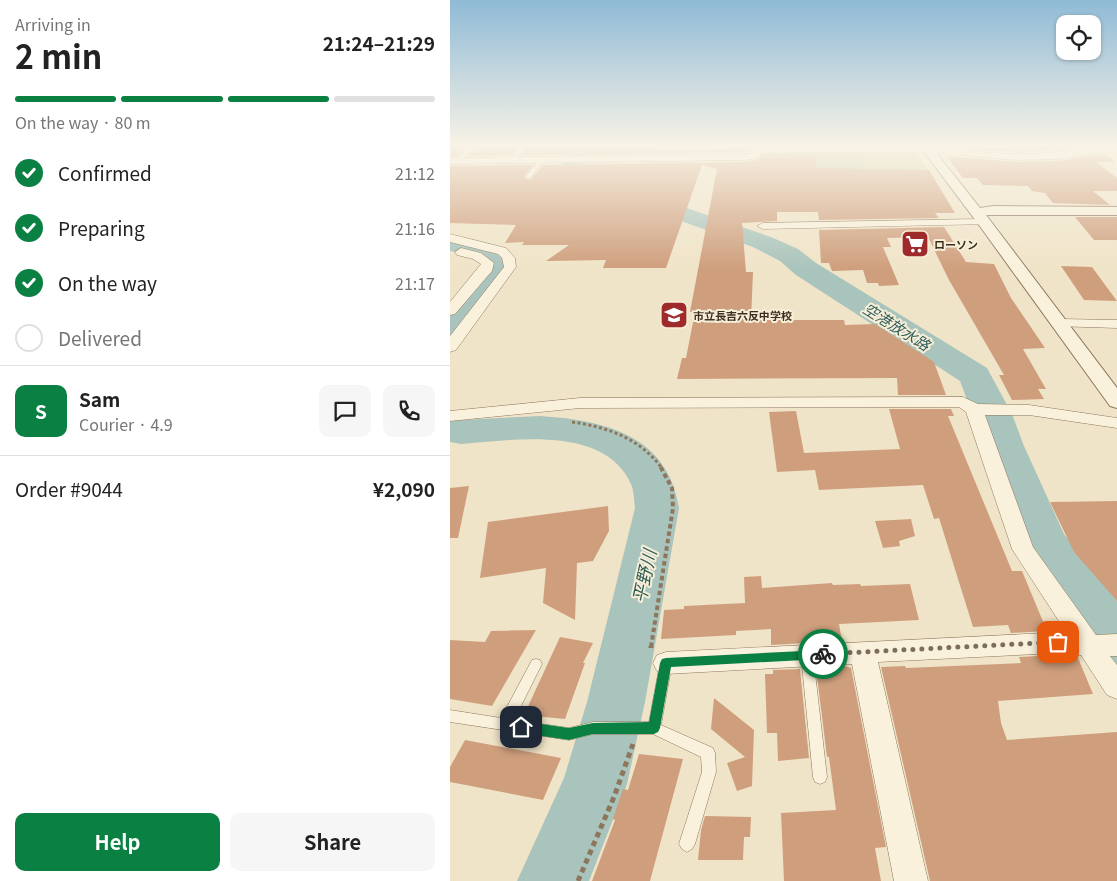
<!DOCTYPE html>
<html lang="en">
<head>
<meta charset="utf-8">
<style>
	:root { --surface:#fff; --page:#f6f6f6; --text:#222; --muted:#767676; --line:#e0e0e0; --accent:#0b8043 }
	body { margin:0; font-family:Georgia,"Noto Sans JP",serif; background:var(--page); color:var(--text); height:100vh; display:flex; flex-direction:column; font-size:19px; white-space:nowrap }
	* { box-sizing:border-box; margin:0 }
	p { font-size:16px; color:var(--muted) }
	.icon { flex:none; width:28px; height:28px; fill:none; stroke:currentColor; stroke-width:2; stroke-linecap:round; stroke-linejoin:round }
	.map { position:relative; flex:1; overflow:hidden }
	.sheet { display:flex; flex-direction:column; background:var(--surface); width:450px }
	.sheet>* { flex:none }
	.fabs { position:absolute; left:606px; top:15px; display:grid; gap:10px }
	.fabs a { display:grid; place-items:center; width:45px; height:45px; border-radius:10px; background:var(--surface); box-shadow:0 1px 4px #0004; font-size:25px }
	.pin { position:absolute; display:grid; place-items:center; width:42px; height:42px; color:#fff; margin:-21px; border-radius:10px; box-shadow:0 2px 8px #0006 }
	.courier { position:absolute; display:grid; place-items:center; width:50px; height:50px; margin:-25px; border:4px solid #0b8043; border-radius:50%; background:#fff; color:#222; box-shadow:0 1px 6px #0007 }
	.head em { font-style:normal; font-weight:700 }
	.head div { display:flex; flex-direction:column-reverse }
	.head { display:flex; align-items:center; justify-content:space-between; height:85px; padding:0 15px }
	h1 { font-size:32px; font-weight:700; line-height:38px }
	.bar { display:grid; grid-template-columns:repeat(4,1fr); gap:8px 5px; align-content:center; height:60px; padding:0 15px }
	.bar i { height:6px; border-radius:4px; background:var(--line) }
	.bar .on { background:var(--accent) }
	.bar p { grid-column:span 4 }
	.line { display:flex; align-items:center; gap:12px; padding:0 15px; border-top:1px solid var(--line) }
	.line div { flex:1 }
	.round { display:grid; place-items:center; flex:none; width:52px; height:52px; border-radius:10px; background:var(--page) }
	ol { padding:0 15px; list-style:none }
	li { display:flex; align-items:center; gap:15px; height:55px }
	li p { margin-inline-start:auto }
	li .icon { padding:5px; border-radius:50%; background:var(--accent); color:#fff; stroke-width:4 }
	li:last-child { color:var(--muted) }
	li i { width:28px; height:28px; border:2px solid var(--line); border-radius:50% }
	.primary-button { display:flex; gap:10px; margin-top:auto; padding:10px 15px }
	.primary-button a { flex:1; height:58px; border-radius:10px; background:var(--accent); color:#fff; font-size:20px; font-weight:700; line-height:58px; text-align:center }
	.primary-button a+a { background:var(--page); color:var(--text) }
	main { display:flex; flex:1; min-height:0 }
	.map>svg:first-child { display:block }
</style>
</head>
<body>
<main>
<section class="sheet">
<div class="head"><div><h1>2 min</h1><p>Arriving in</p></div><em>21:24–21:29</em></div>
<div class="bar"><i class="on"></i><i class="on"></i><i class="on"></i><i></i><p>On the way · 80 m</p></div>
<ol>
<li><svg class="icon" aria-label="check" viewBox="0 0 24 24"><path d="M5 12l5 5 9-10"/></svg>Confirmed<p>21:12</p></li>
<li><svg class="icon" aria-label="check" viewBox="0 0 24 24"><path d="M5 12l5 5 9-10"/></svg>Preparing<p>21:16</p></li>
<li><svg class="icon" aria-label="check" viewBox="0 0 24 24"><path d="M5 12l5 5 9-10"/></svg>On the way<p>21:17</p></li>
<li><i></i>Delivered</li>
</ol>
<div class="line" style="height:90px"><b class="round" style="background:var(--accent);color:#fff">S</b><div><b>Sam</b><p>Courier · 4.9</p></div><a class="round"><svg class="icon" aria-label="chat" viewBox="0 0 24 24"><path d="M4 5h16v11H9l-5 4z"/></svg></a><a class="round"><svg class="icon" aria-label="phone" viewBox="0 0 24 24"><path d="M5 4h4l2 5-3 2q2 4 5 5l2-3 5 2v4C11 20 4 13 5 4z"/></svg></a></div>
<div class="line" style="height:65px"><div>Order #9044</div><b>¥2,090</b></div>
<div class="primary-button"><a>Help</a><a>Share</a></div>
</section>
<div class="map">
<svg width="667" height="881" viewBox="0 0 667 881">
	<rect width="100%" height="100%" fill="#f0e4c8"/>
	<!-- green -->
	<polygon fill="#c9cf9b" points="411,150 465,151 478,170 414,169"/>
	<!-- cemetery -->
	<polygon fill="#bfc49a" points="411,150 414,170 306,169 307,158 310,158 311,152"/>
	<g fill="none" stroke-linecap="round" stroke-linejoin="round">
		<!-- river -->
		<g fill="#a9c4bc" fill-rule="evenodd">
			<polygon points="123,145 142,145 129,171 321,237 348,249 366,263 537,368 562,414 574,446 614,534 667,601 667,664 648,658 570,541 510,381 346,275 330,261 303,247 115,179 108,171"/>
			<path d="M0,235C22,240 51,241 65,261L59,274L11,335L0,338V308L37,263L24,256L0,251Z"/>
			<path d="M90,416C154,420 218,435 229,508L195,702L177,784L139,881H67L114,778L137,702L185,508C184,500 184,489 180,482C153,425 62,440 11,444L0,442V418L11,420Z"/>
		</g>
	</g>
	<!-- building -->
	<g fill="#cf9f7d">
		<polygon points="0,145 19,145 7,156 0,156"/>
		<polygon points="29,145 69,145 62,155 18,156"/>
		<polygon points="78,145 206,145 207,150 276,149 276,145 307,145 300,152 71,155"/>
		<polygon points="488,145 523,145 525,149 581,147 579,145 648,146 568,152 533,150"/>
		<polygon points="312,155 365,155 366,168 479,170 505,213 485,213 489,218 369,220 368,212 327,212 327,221 292,223 296,272 303,272 301,320 394,320 395,325 425,324 484,362 496,395 448,395 447,378 227,379 232,358 236,358 245,312 240,312 267,169 252,165 216,268 153,268 156,260 96,261 119,245 72,245 74,242 55,243 66,225 0,223 0,166 83,165 74,176 75,179 80,180 93,165 297,162 307,160"/>
		<polygon points="642,155 657,155 665,162 646,162 667,178 667,191 643,191 660,205 603,203 595,193 582,191 578,186 533,185 527,178 513,178 496,156 567,162 609,161"/>
		<polygon points="625,217 667,217 667,240 644,240"/>
		<polygon points="494,227 516,262 544,264 561,298 595,348 573,349 596,389 588,389 594,399 562,400 549,375 554,375 499,280 478,237 437,238 441,247 433,247 449,285 429,286 428,283 417,283 413,270 382,271 379,263 371,263 369,230"/>
		<polygon points="611,266 642,267 667,301 634,300"/>
		<polygon points="439,409 501,409 504,416 498,416 562,571 572,571 597,631 561,633 558,625 523,627 489,518 484,519 473,485 369,490 365,470 327,472 319,412 346,411 354,453 450,449"/>
		<polygon points="19,486 8,538 0,538 0,488"/>
		<polygon points="667,501 667,601 624,552 600,502"/>
		<polygon points="158,506 159,531 143,561 127,563 125,620 93,603 96,568 30,578 38,522"/>
		<polygon points="461,519 465,536 449,541 450,546 433,548 425,521"/>
		<polygon points="311,576 312,588 382,583 383,585 410,584 411,586 460,584 469,620 389,624 392,641 321,645 321,629 286,631 286,635 211,639 214,610 234,609 234,606 295,603 294,577"/>
		<polygon points="86,630 42,706 0,699 0,640 35,642 41,631"/>
		<polygon points="110,637 143,643 133,663 135,663 115,719 74,715"/>
		<polygon points="606,655 608,658 628,658 643,694 548,701 551,723 557,740 667,732 667,881 480,881 431,667 455,666 456,668 571,663 569,657"/>
		<polygon points="395,666 401,668 436,847 425,848 431,881 334,881 331,813 386,810 379,757 377,757 366,668"/>
		<polygon points="350,669 359,758 328,761 327,733 317,733 315,674 323,674 323,670"/>
		<polygon points="264,698 304,730 302,786 287,791 277,763 295,757 261,729"/>
		<polygon points="15,740 111,758 93,800 0,782 0,767"/>
		<polygon points="189,754 233,759 200,881 142,881 165,820 163,819 173,789 178,790"/>
		<polygon points="255,816 301,817 300,837 294,837 293,860 248,860 251,830"/>
	</g>
	<g fill="none" stroke-linecap="round" stroke-linejoin="round">
		<defs>
			<g id="service">
				<polygon points="22,145 27,145 9,162 5,162 5,160"/>
				<polygon points="72,145 76,145 63,162 59,162"/>
				<polygon points="90,159 94,160 80,178 76,178 76,176"/>
				<polygon points="357,650 361,651 363,655 377,777 375,782 370,784 365,782 363,777 351,655 353,651"/>
				<polygon points="216,658 220,659 222,663 211,725 263,748 265,753 266,772 245,844 242,849 237,852 232,849 229,844 252,772 251,757 203,734 143,734 119,740 0,722 0,710 51,718 82,660 86,659 90,660 92,664 64,720 119,728 143,722 199,722 210,663 212,659"/>
			</g>
			<g id="minor">
				<path d="M476,146C506,149 537,154 568,154C601,155 634,147 667,147V153H642L609,159L567,160L476,152L311,153L307,158L297,160L0,164V158L297,154H301L305,148L308,147Z"/>
				<polygon points="534,219 540,222 538,224 313,229 307,226 313,223"/>
				<polygon points="0,234 56,248 65,258 66,267 6,350 0,352 0,336 54,267 52,258 48,254 0,242"/>
				<polygon points="11,248 31,253 44,263 42,271 5,314 0,315 0,302 31,264 23,259 7,255 5,252"/>
				<polygon points="609,319 667,320 667,328 604,326 602,323 604,320"/>
				<polygon points="513,397 528,404 579,405 667,418 667,428 579,415 535,415 583,547 646,635 667,634 667,656 660,656 667,665 667,699 657,695 631,655 608,653 428,662 478,881 444,881 402,664 216,674 207,671 203,663 207,655 216,652 616,632 562,549 516,412 509,407 130,408 0,421 0,411 130,398"/>
			</g>
			<polygon id="tertiary" points="469,145 480,145 530,208 544,206 667,207 667,215 536,215 667,388 667,408 660,406 529,225"/>
		</defs>
		<!-- service casing -->
		<use href="#service" stroke="#8d765c" stroke-width="1"/>
		<!-- minor casing -->
		<use href="#minor" stroke="#8d765c" stroke-width="1"/>
		<!-- tertiary casing -->
		<use href="#tertiary" stroke="#8d765c" stroke-width="2"/>
		<!-- path-far2 -->
		<path stroke="#8d765c" stroke-width="3" stroke-dasharray="3 2.5" stroke-linecap="butt" d="M122,422C157,427 189,438 211,467"/>
		<!-- path-far1 -->
		<polyline stroke="#8d765c" stroke-width="4" stroke-dasharray="4.5 3" stroke-linecap="butt" points="201,647 223,508 222,488 210,466"/>
		<!-- path -->
		<g stroke="#8d765c" stroke-width="5" stroke-dasharray="5.5 4" stroke-linecap="butt">
			<polyline points="201,648 201,646"/>
			<polyline points="128,881 164,797 183,744"/>
		</g>
		<!-- service -->
		<use href="#service" fill="#faf1dc" fill-rule="evenodd"/>
		<!-- minor -->
		<use href="#minor" fill="#faf1dc" fill-rule="evenodd"/>
		<!-- tertiary -->
		<use href="#tertiary" fill="#faf1dc" fill-rule="evenodd"/>
	</g>
	<!-- sky -->
	<linearGradient id="sky" x2="0" y2="1"><stop stop-color="#8fbad6"/><stop offset="0.54" stop-color="#f8f3e6"/><stop offset="1" stop-color="#f8f3e6" stop-opacity="0"/></linearGradient>
	<rect width="667" height="269" fill="url(#sky)"/>
	<!-- route -->
	<polygon fill="#0b8043" points="373,650 379,654 373,659 221,667 210,728 208,732 204,734 143,734 119,740 71,733 67,731 65,727 67,723 71,721 119,728 143,723 199,722 210,663 212,659 216,658"/>
	<g fill="none" stroke-linecap="round" stroke-linejoin="round">
		<!-- done -->
		<polyline stroke="#7c6e5b" stroke-width="5" stroke-dasharray="0 9" points="373,654 608,642"/>
	</g>
	<!-- icons -->
	<defs>
		<symbol id="supermarket-square" viewBox="-11 -11 22 22"><rect x="-9" y="-9" width="18" height="18" rx="4" fill="#9e2a2b" stroke="#f7eed8"/><path d="M-6-5.5h2.5l.6 2H6L4.5 2H-2.5L-4.4-4H-6ZM-1.5 3.2a1.3 1.3 0 1 0 .1 0ZM3 3.2a1.3 1.3 0 1 0 .1 0Z" fill="#fff"/></symbol>
		<symbol id="school-square" viewBox="-11 -11 22 22"><rect x="-9" y="-9" width="18" height="18" rx="4" fill="#9e2a2b" stroke="#f7eed8"/><path d="M0-5L7-2L0 1L-7-2ZM-4 1L0 2.5L4 1V4Q0 6-4 4Z" fill="#fff"/></symbol>
	</defs>
	<g fill-rule="evenodd">
		<use href="#supermarket-square" x="449" y="228" width="32" height="32"/>
		<use href="#school-square" x="208" y="299" width="32" height="32"/>
	</g>
	<g text-anchor="middle" dominant-baseline="central" stroke-width="4" stroke-linejoin="round" paint-order="stroke">
		<!-- far-poi labels -->
		<g font-size="11" font-weight="bold" fill="#3d2e20" stroke="#f7eed8" text-anchor="start">
			<text x="484" y="244">ローソン</text>
			<text x="243" y="315">市立長吉六反中学校</text>
		</g>
		<!-- water labels -->
		<g font-size="15" font-style="italic" fill="#2f5d5a" stroke="#f7eed8">
			<text transform="translate(447 326) rotate(32)">空港放水路</text>
		</g>
		<!-- near-water labels -->
		<g font-size="18" font-style="italic" fill="#2f5d5a" stroke="#f7eed8">
			<text transform="translate(193 576) rotate(-78)">平野川</text>
		</g>
	</g>
</svg>
<div class="fabs">
<a><svg class="icon" aria-label="locate" viewBox="0 0 24 24"><circle cx="12" cy="12" r="6"/><path d="M12 2v4M12 18v4M2 12h4M18 12h4"/></svg></a>
</div>
<div class="pin" style="left:608px;top:642px;background:#ea580c"><svg class="icon" aria-label="bag" viewBox="0 0 24 24"><path d="M5 8h14l-1 12H6zM9 8a3 3 0 0 1 6 0"/></svg></div>
<div class="pin" style="left:71px;top:727px;background:#1f2937"><svg class="icon" aria-label="home" viewBox="0 0 24 24"><path d="M3 11l9-7 9 7M6 9v11h12V9"/></svg></div>
<div class="courier" style="left:373px;top:654px"><svg class="icon" aria-label="bike" viewBox="0 0 24 24"><circle cx="6" cy="16" r="4"/><circle cx="18" cy="16" r="4"/><path d="M6 16l4-8h5l3 8M10 8l3 8H6M13 5h3"/></svg></div>
</div>
</main>
</body>
</html>
